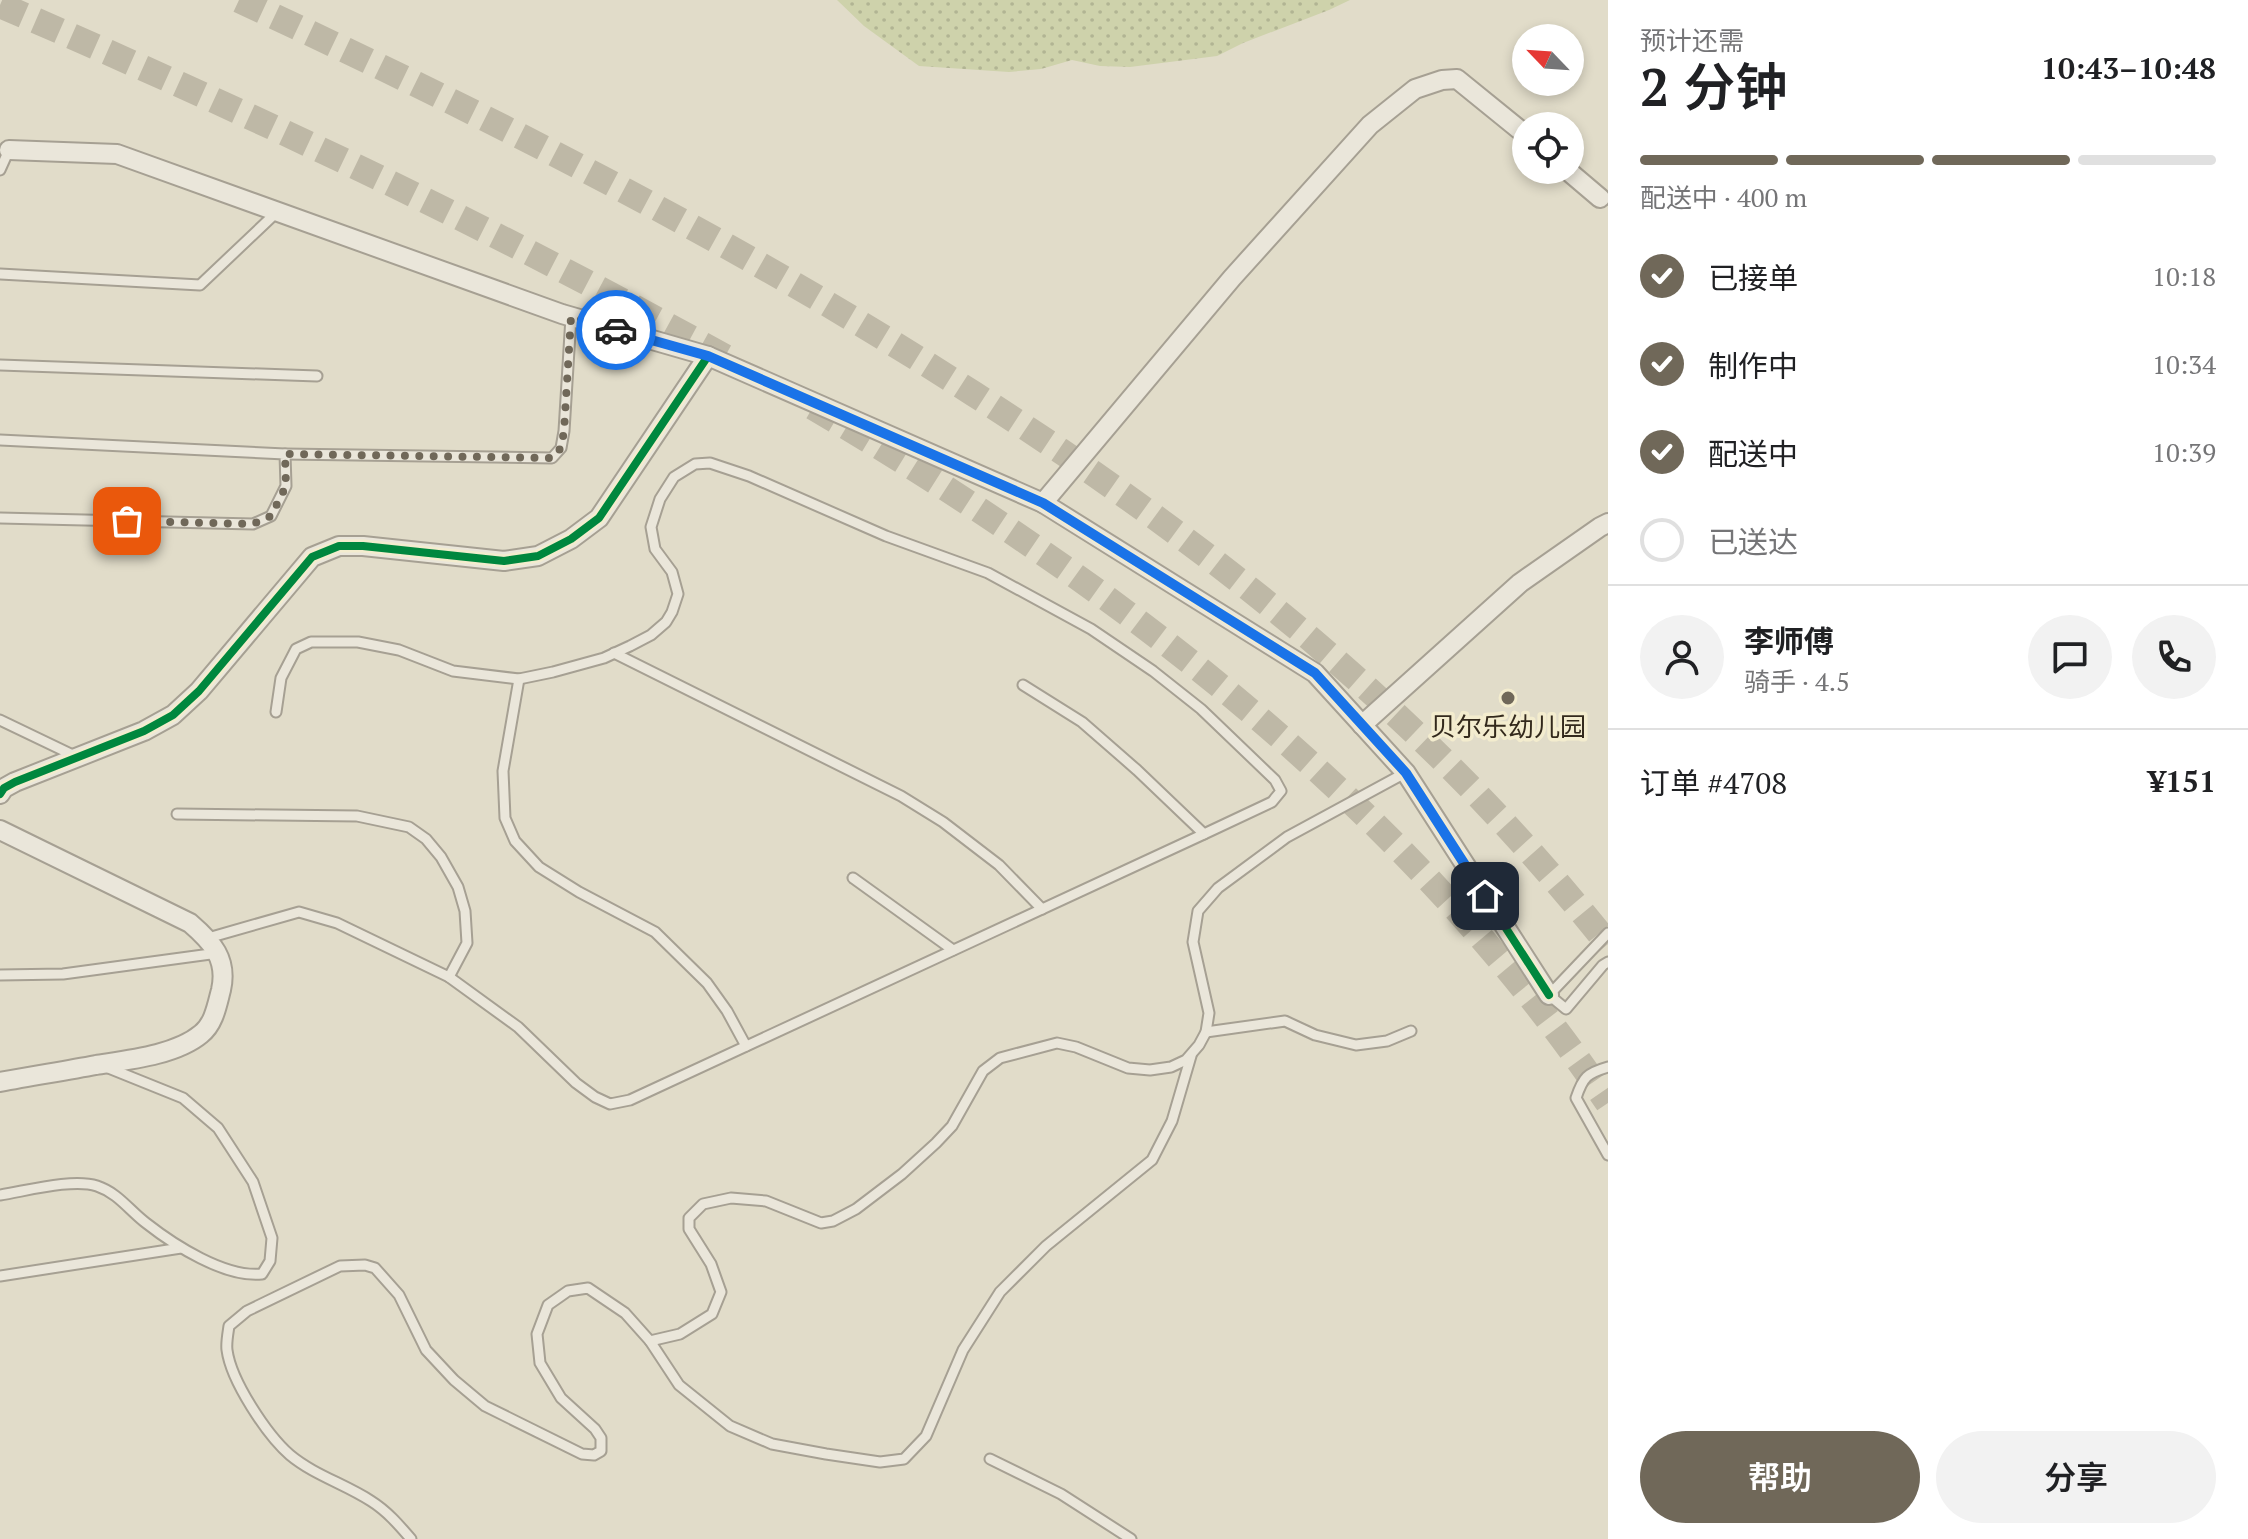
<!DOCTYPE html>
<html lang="zh">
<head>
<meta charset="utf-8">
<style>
	:root { --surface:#fff; --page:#f2f2f2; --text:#202124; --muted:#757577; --line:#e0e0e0; --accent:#706859 }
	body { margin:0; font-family:"PT Serif","Noto Sans SC",serif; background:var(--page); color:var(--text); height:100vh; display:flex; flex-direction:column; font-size:30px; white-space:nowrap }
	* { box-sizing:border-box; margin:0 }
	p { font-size:26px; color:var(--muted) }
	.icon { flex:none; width:44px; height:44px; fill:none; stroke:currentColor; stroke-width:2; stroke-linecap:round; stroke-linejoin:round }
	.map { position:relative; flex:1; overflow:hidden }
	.panel { display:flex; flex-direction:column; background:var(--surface); width:640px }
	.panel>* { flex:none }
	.needle { width:52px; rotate:295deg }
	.tools { position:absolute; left:1512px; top:24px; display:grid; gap:16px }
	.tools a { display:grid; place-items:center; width:72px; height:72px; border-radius:50%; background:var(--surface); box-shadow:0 4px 12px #0003; font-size:40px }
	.pin { position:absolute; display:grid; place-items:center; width:68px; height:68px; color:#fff; margin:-34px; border-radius:16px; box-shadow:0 4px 12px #0006 }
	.courier { position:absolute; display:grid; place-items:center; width:80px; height:80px; margin:-40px; border:6px solid #1a73e8; border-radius:50%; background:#fff; color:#222; box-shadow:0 2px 10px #0007 }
	.summary em { font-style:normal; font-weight:600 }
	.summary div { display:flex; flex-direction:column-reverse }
	.summary { display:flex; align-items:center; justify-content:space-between; height:136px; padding:0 32px }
	h1 { font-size:52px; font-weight:600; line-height:60px }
	.bar { display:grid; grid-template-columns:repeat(4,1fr); gap:12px 8px; align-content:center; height:96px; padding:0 32px }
	.bar i { height:10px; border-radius:6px; background:var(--line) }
	.bar .on { background:var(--accent) }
	.bar p { grid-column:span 4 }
	.line { display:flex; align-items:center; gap:20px; padding:0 32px; border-top:2px solid var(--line) }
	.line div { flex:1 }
	.round { display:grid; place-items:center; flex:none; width:84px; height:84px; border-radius:42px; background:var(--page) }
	ol { padding:0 32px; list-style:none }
	li { display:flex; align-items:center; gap:24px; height:88px }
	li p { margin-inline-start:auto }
	li .icon { padding:8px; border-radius:50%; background:var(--accent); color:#fff; stroke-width:4 }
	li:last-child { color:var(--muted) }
	li i { width:44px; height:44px; border:4px solid var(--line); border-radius:50% }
	.button { display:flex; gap:16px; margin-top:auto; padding:16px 32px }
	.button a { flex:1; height:92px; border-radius:48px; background:var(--accent); color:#fff; font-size:32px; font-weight:600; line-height:92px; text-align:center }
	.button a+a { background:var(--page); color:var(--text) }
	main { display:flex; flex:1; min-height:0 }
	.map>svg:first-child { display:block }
</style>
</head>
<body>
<main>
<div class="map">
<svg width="1608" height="1539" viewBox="0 0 1608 1539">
	<defs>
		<pattern id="grass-dots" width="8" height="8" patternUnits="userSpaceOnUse" patternTransform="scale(2)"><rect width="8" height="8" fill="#ced2ab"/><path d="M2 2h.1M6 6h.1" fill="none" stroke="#b1b493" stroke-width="1.8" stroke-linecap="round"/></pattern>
	</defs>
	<rect width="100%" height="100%" fill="#e1dcc9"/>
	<!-- grass -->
	<polygon fill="url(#grass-dots)" points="837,0 1350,0 1329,10 1243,43 1217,56 1130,67 1100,66 1072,60 1041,69 1009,72 919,66 864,26"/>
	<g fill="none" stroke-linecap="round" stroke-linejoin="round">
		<!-- secondary-tunnel -->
		<g stroke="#beb8a6" stroke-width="26" stroke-dasharray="26 13" stroke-linecap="butt">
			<path d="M239,0C492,117 740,244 974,394C1140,500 1299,618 1439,756C1499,815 1555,878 1608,944"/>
			<path d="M0,5C250,113 496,229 734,362"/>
			<path d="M813,407C1117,585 1409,807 1608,1103"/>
		</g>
		<defs>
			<g id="lane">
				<polyline points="0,170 9,150"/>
				<polyline points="0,274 200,285 278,211"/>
				<polyline points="0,365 317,376"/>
				<polyline points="0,440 285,454 286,486 271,516 253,524 0,518"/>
				<polyline points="285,454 552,458 561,448 564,431 571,317"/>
				<polyline points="614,653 901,796 943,822 999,865 1042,909"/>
				<polyline points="519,679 503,771 505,818 515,841 539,867 579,892 655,932 707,983 727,1011 746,1046"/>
				<polyline points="1023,685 1082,722 1137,770 1204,834"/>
				<polyline points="0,720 77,757"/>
				<polyline points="177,814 357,816 409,827 426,839 441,857 458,887 465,911 467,943 449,977"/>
				<polyline points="853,878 953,950"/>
				<polyline points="1608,933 1549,995 1566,1009 1603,965 1608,962"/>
				<polyline points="208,938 299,912 337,923 449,977 518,1027 576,1083 595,1097 610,1104 630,1100 1204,834 1272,802 1281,791 1275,780 1201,709 1153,671 1091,629 988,573 886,536 749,476 710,463 695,464 674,477 660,499 651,527 655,549 672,572 678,594 672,612 666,622 651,635 630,646 604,658 553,672 519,679 453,671 399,650 358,642 311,642 296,649 281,678 276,712"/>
				<polyline points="0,975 63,974 218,953"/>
				<polyline points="1206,1032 1285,1021 1315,1035 1356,1045 1387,1041 1411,1031"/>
				<path d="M1608,1067C1587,1073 1583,1077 1576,1098L1608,1155"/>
				<path d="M0,1195C26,1191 73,1178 97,1186C118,1193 129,1210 146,1223C174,1245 225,1278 262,1274L270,1261L272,1238L253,1182L218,1128L183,1098L106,1067"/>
				<polyline points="0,1276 181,1248"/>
				<polyline points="650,1341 679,1385 730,1426 772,1444 826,1454 880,1462 904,1459 926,1436 963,1350 1000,1292 1046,1246 1152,1160 1172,1121 1191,1056"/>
				<polyline points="990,1459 1061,1494 1131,1539"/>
				<path d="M411,1539C399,1525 387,1511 371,1501C345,1484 314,1475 290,1455C267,1435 231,1381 227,1350C226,1343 228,1333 229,1326L247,1311L340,1266L365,1265L375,1268L399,1295L426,1350L454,1380L485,1406L582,1454L594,1455L601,1451V1438L595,1429L561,1398L540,1363L537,1334L548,1305L568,1291L588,1288L625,1313L650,1341L680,1334L712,1314L721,1292L711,1264L689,1229V1218L703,1204L731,1198L766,1201L821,1223L833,1221L856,1209L902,1174L936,1143L952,1126L983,1071L1000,1058L1057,1043L1076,1047L1128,1068L1150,1070L1171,1067L1186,1060L1199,1045L1206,1032L1209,1013L1193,942L1198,911L1218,888L1287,837L1405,773"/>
			</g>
			<g id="street">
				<polyline points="9,150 117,154 562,314 708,356"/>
				<polyline points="1567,170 1600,198"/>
				<polyline points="1043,503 1232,278 1370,125 1415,89 1442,80 1457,79 1526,135"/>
				<polyline points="1362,725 1520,583 1600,527 1608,523"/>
				<polyline points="0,794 4,788 15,782 144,731 173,715 199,691 312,557 339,546 363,546 504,561 538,556 571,539 599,518 708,356 1043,503 1315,673 1406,773 1549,995"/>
				<path d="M0,830L190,923C212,942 228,959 221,990C217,1005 214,1024 201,1034C176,1055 128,1060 96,1065C64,1071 32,1076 0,1082"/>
			</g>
		</defs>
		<!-- lane casing -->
		<use href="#lane" stroke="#a6a093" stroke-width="13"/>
		<!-- street casing -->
		<use href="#street" stroke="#a6a093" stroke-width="22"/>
		<!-- lane -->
		<use href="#lane" stroke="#eae6da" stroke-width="9"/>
		<!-- street -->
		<use href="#street" stroke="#eae6da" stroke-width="18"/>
		<defs>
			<polyline id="cycleway" points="0,794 4,788 15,782 144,731 173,715 199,691 312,557 339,546 363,546 504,561 538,556 571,539 599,518 708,356 1043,503 1315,673 1406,773 1549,995"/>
		</defs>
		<!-- cycleway casing -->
		<use href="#cycleway" stroke="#f3ecce" stroke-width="13"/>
		<!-- cycleway -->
		<use href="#cycleway" stroke="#00873e" stroke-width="8"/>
	</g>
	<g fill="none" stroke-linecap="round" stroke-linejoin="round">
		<!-- done -->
		<polyline stroke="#706859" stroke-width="8" stroke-dasharray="0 14.4" points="127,521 253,524 271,516 286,486 285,454 552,458 561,448 564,431 571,317 616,330"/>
		<!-- route -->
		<polyline stroke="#1a73e8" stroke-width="10" points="616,330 708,356 1043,503 1315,673 1406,773 1485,896"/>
	</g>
	<!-- markers -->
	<circle fill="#706859" stroke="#f3ecce" stroke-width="3" cx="1508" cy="698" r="8"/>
	<g text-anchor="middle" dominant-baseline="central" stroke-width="7" stroke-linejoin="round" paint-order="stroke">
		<!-- poi labels -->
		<g font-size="26" fill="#33291c" stroke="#f3ecce">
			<text x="1508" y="726">贝尔乐幼儿园</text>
		</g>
	</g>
</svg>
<div class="tools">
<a><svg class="needle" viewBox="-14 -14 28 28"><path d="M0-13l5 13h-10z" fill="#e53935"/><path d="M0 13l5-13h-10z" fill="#757577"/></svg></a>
<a><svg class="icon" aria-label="locate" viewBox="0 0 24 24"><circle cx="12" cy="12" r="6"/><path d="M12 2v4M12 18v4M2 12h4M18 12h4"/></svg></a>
</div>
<div class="pin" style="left:127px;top:521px;background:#ea580c"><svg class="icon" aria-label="bag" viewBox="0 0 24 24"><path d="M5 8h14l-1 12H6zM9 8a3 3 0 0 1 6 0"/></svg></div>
<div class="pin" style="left:1485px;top:896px;background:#1f2937"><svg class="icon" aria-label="home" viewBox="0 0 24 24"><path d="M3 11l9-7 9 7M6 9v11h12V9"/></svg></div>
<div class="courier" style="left:616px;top:330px"><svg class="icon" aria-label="car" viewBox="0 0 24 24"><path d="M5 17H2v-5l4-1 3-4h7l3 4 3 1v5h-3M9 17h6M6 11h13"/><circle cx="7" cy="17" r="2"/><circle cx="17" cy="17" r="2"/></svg></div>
</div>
<section class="panel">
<div class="summary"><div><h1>2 分钟</h1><p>预计还需</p></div><em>10:43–10:48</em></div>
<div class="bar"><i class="on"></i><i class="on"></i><i class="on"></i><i></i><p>配送中 · 400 m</p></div>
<ol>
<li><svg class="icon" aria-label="check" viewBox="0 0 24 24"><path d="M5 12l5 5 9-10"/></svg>已接单<p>10:18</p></li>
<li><svg class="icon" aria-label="check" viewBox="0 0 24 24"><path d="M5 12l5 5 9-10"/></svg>制作中<p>10:34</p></li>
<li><svg class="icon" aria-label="check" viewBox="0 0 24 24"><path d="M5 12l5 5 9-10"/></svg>配送中<p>10:39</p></li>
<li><i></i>已送达</li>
</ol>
<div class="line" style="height:144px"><a class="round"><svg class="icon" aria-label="person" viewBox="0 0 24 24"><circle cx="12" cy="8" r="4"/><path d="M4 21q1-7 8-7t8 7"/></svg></a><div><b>李师傅</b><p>骑手 · 4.5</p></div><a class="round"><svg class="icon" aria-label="chat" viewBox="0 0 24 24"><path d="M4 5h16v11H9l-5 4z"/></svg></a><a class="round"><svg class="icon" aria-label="phone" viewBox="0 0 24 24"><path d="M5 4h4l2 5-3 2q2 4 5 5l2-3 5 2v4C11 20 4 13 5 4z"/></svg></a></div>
<div class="line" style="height:104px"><div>订单 #4708</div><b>¥151</b></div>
<div class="button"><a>帮助</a><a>分享</a></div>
</section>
</main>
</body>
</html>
